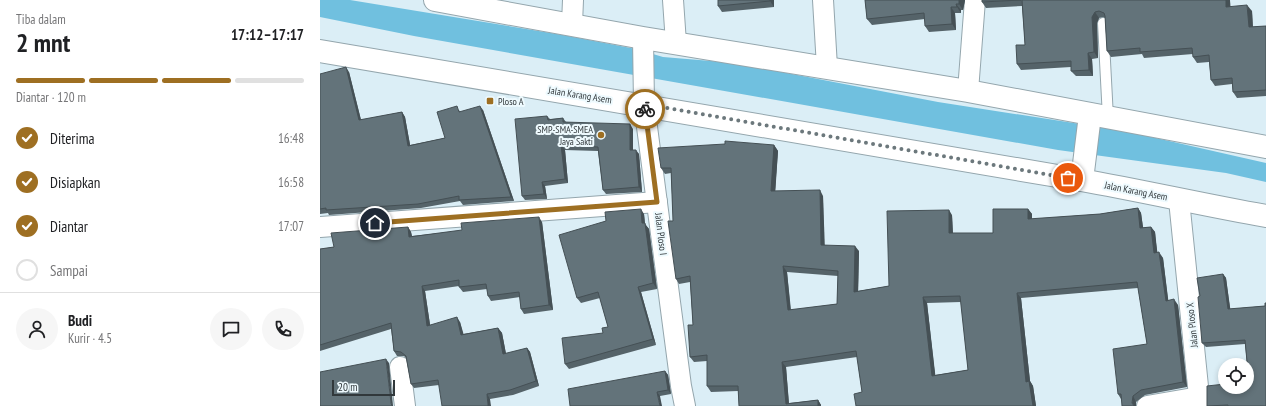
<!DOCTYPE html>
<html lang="id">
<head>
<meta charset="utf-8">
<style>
	:root { --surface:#fff; --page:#f6f6f6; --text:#202124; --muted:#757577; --line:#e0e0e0; --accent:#9e6f22 }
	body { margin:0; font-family:"PT Sans Narrow",sans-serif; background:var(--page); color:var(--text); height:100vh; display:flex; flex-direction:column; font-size:15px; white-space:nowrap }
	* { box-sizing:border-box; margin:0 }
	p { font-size:13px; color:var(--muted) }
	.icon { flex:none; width:22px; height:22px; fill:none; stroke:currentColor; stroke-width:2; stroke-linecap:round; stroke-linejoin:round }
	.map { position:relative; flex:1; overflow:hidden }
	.drawer { display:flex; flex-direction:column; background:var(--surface); width:320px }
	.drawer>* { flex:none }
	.fabs { position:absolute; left:898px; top:358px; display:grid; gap:8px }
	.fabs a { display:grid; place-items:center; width:36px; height:36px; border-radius:50%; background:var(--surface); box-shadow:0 2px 6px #0003; font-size:20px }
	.scale { position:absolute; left:12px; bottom:10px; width:63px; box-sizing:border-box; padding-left:4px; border:2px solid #31383b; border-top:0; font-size:11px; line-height:14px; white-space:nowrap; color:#31383b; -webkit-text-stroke:3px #eefafe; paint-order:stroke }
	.pin { position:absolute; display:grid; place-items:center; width:34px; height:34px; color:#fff; margin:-17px; border:2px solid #fff; border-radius:50%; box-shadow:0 1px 4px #0007 }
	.courier { position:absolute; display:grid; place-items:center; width:40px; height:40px; margin:-20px; border:3px solid #9e6f22; border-radius:50%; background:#fff; color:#222; box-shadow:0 1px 5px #0007 }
	.summary em { font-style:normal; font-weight:800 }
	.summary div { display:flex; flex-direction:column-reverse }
	.summary { display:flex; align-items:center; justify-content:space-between; height:68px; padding:0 16px }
	h1 { font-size:26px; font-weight:800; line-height:30px }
	.bar { display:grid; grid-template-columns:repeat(4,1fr); gap:6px 4px; align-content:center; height:48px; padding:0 16px }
	.bar i { height:5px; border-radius:3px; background:var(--line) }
	.bar .on { background:var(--accent) }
	.bar p { grid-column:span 4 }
	.line { display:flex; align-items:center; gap:10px; padding:0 16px; border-top:1px solid var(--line) }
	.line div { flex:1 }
	.round { display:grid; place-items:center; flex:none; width:42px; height:42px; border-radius:21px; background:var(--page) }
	ol { padding:0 16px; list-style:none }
	li { display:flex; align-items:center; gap:12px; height:44px }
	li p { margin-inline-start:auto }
	li .icon { padding:4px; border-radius:50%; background:var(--accent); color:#fff; stroke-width:4 }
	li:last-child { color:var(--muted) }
	li i { width:22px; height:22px; border:2px solid var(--line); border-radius:50% }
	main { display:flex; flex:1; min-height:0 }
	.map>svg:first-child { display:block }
</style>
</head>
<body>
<main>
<section class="drawer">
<div class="summary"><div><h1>2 mnt</h1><p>Tiba dalam</p></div><em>17:12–17:17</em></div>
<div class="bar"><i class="on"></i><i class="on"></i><i class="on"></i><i></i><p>Diantar · 120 m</p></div>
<ol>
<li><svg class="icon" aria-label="check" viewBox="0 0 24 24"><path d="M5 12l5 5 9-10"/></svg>Diterima<p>16:48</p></li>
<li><svg class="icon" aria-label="check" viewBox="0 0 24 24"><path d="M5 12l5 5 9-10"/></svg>Disiapkan<p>16:58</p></li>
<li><svg class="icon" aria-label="check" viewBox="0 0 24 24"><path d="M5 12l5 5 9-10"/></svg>Diantar<p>17:07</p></li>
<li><i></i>Sampai</li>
</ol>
<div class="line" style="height:72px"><a class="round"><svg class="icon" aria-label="person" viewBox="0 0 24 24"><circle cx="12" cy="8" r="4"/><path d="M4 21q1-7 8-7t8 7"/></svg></a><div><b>Budi</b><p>Kurir · 4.5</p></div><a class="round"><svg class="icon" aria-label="chat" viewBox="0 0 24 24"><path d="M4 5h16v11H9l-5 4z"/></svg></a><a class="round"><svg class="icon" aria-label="phone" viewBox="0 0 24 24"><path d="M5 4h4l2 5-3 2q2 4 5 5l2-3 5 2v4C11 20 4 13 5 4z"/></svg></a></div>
</section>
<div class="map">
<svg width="946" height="406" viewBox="0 0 946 406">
	<rect width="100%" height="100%" fill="#dbeef6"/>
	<!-- water -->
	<polygon fill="#70c0df" points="0,0 30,0 243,35 316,49 343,57 415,63 618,102 805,131 946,163 946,182 906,173 738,150 94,36 0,17"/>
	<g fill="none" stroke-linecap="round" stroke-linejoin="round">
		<defs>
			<polyline id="service" points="783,23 788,118"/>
			<g id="minor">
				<polyline points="353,0 356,43"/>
				<polyline points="503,0 507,67"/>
				<polyline points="252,24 253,0"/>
				<polyline points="323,38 324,104 361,386 365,406"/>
				<polyline points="648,91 655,0"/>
				<polyline points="859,200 880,406"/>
				<polyline points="0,227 337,202"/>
				<polyline points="80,367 85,406"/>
				<polyline points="827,406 879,397"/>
			</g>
			<g id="primary">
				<polyline points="115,0 323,38 648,91 946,147"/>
				<path d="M0,51C254,95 508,135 761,180C823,191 884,205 946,216"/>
				<polyline points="762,180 770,115"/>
			</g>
		</defs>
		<!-- service casing -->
		<use href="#service" stroke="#94a6ad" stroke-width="12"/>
		<!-- minor casing -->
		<use href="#minor" stroke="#94a6ad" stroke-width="22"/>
		<!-- primary casing -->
		<use href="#primary" stroke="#94a6ad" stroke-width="24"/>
		<!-- service -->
		<use href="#service" stroke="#fff" stroke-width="10"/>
		<!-- minor -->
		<use href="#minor" stroke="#fff" stroke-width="20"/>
		<!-- primary -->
		<use href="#primary" stroke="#fff" stroke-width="22"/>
	</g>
	<!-- wall -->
	<g fill="#556369" fill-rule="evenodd">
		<polygon points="398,0 454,0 454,7 402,12 398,6"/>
		<polygon points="545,0 645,0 643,10 641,10 641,13 635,13 636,30 609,32 605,26 605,19 552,25 547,19"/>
		<polygon points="662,0 910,0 910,7 932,11 933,27 946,26 946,96 917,98 913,92 912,84 895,86 891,80 889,62 877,63 873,57 873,54 824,58 822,54 791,57 787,51 785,18 783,17 779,18 777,23 778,58 772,59 773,76 756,76 751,71 751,67 701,70 697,64 705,45 702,6 666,8 662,2"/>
		<polygon points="29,72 41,120 82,112 85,117 90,145 125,138 140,110 140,112 163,110 194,201 143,205 140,201 101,208 9,215 8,213 0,214 0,74"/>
		<polygon points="227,116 230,119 243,118 246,122 313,129 313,150 319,154 322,192 286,194 283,190 278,151 245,150 248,183 225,186 227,199 205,200 202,196"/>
		<path d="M454,145L458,151L455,191L503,196L504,245L539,251L538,291L569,286L632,215L633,233H673L708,209L712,214V219L780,214L818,208L821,213L823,228L831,227L835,232L837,253L843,258L848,300L858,305L867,387L825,395L816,402L801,399L798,394L827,344L818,288L701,298L710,381L713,386L716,406H536L542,392L537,357L466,367L469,403L498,400L501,405L419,406L418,391L391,392L387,386V361L374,362L370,357L373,325L370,282L359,284L356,279L351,173L345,174L341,168ZM467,272L518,276L517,304L471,310ZM641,302L648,370L615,375L607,303Z"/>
		<polygon points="324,214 325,224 329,229 337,289 321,292 336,345 249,369 245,364 283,333 288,327 280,298 261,303 257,298"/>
		<polygon points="222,222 233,310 204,314 201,309 200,297 171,301 168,296 167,289 143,292 139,287 139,286 105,291 110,325 140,322 143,334 178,328 182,333 186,354 207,348 210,352 219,386 193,395 170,399 119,385 94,388 91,384 86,358 84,356 77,356 74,351 71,329 0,351 0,249 14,247 88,227 91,232 92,236"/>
		<polygon points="903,274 906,278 910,309 945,306 946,406 887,406 929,383 925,344 886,347 882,343 880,296"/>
		<polygon points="345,371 348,375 351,394 340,396 250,406"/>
	</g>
	<!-- shaded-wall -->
	<g fill="#455055">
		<polygon points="450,0 454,0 454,7 450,1"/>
		<polygon points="639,0 645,0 643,10 639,4"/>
		<polygon points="906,0 910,0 911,13 906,7"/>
		<polygon points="636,4 641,10 641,13 637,7"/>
		<polygon points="927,5 932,11 933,33 929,27"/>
		<polygon points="631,7 635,13 636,30 632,24"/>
		<polygon points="775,12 779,18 777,23 778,58 774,52 772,17"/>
		<polygon points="768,53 772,59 773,76 769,70"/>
		<polygon points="26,67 29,72 42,124 39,120"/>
		<polygon points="160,106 163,110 194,201 191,197"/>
		<polygon points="82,112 85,117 91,150 88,146"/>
		<polygon points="310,124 313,129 313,155 310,150"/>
		<polygon points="241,145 245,150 248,183 245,179"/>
		<polygon points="454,145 458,151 455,196 451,191"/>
		<polygon points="316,150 319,154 322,192 319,187"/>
		<polygon points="222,182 225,186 227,199 224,194"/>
		<polygon points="500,190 503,196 505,251 501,245"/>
		<polygon points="818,208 821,213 824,234 820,228"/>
		<polygon points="321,209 324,214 325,224 329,229 337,289 333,283 322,223"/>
		<polygon points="708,209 712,214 712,225 708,219"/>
		<polygon points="629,210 632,215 633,238 629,233"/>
		<polygon points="219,217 222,222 233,310 229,305"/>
		<polygon points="88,227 91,232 93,242 89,237"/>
		<polygon points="831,227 835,232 838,258 834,253"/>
		<polygon points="535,246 539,251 538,297 534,292"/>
		<polygon points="839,252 843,258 849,306 846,301"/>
		<polygon points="463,266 467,272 471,315 468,310"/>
		<polygon points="903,274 906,278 911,314 908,309"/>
		<polygon points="102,286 105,291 111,331 107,326"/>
		<polygon points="318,287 321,292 336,345 333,339"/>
		<polygon points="697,293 701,298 710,381 713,386 716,406 713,406 706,382"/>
		<polygon points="603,297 607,303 616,381 612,376"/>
		<polygon points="854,299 858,305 867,387 863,382"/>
		<polygon points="137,317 140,322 145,339 141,335"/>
		<polygon points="178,328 182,333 187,359 183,354"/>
		<polygon points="207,348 210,352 219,386 216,381"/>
		<polygon points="66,359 69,363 73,406 72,406 71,403"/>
		<polygon points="462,362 466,367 469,406 466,404"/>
		<polygon points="345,371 348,375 351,394 348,390"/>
		<polygon points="337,392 340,396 342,406 340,406"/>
		<polygon points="167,394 170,399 171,406 168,406"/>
		<polygon points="813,396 816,402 816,406 814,406 812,403"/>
		<polygon points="498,400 501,405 501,406 498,406"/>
	</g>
	<!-- building -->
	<g fill="#63737a" stroke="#455055" fill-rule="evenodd">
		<polygon points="398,0 450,0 450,1 398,6"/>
		<polygon points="545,0 639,0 639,4 636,4 637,7 631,7 632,24 605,26 604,13 547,19"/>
		<polygon points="662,0 701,0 662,2"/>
		<polygon points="702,0 906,0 906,7 927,5 929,27 946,26 946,90 913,92 912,78 891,80 889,55 873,57 872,48 820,52 820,48 787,51 785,16 784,13 779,11 775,12 772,17 774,52 768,53 769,70 751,71 751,61 697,64 696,45 705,45"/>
		<polygon points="26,67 39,120 82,112 88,146 125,138 117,112 137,106 139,112 160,106 191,197 139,200 139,196 98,204 6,210 6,208 0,209 0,74"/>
		<polygon points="227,116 228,120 243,118 243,122 310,124 310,150 316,150 319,187 283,190 278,147 241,145 245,179 222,182 224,194 202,196 195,119"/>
		<path d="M405,141L454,145L451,191L500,190L501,245L535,246L534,292L569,286L567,211L629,210V233H673V209H708V219L780,214L818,208L820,228L831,227L834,253L839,252L846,301L854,299L863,382L821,390L813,396L812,403L814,406H802L801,394H798L793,349L827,344L817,282L697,293L706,382L709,381L713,406H536L534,394L542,392L536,351L462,362L466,404L498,400V406H419L418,386H387V355L370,357L368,325H373L370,276L356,279L348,221H353L351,168H341L338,148L405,144ZM463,266L518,271L517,304L468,310ZM640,296L648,370L612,376L603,297Z"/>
		<polygon points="321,209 322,223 325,223 333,283 318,287 333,339 245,364 242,338 283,333 282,328 288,327 278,292 257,298 239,235 286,221 285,212"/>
		<polygon points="219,217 229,305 201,309 199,292 168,296 166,284 139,287 139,280 102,286 107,326 137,317 141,335 178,328 183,354 207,348 216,381 190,390 167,394 168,406 122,406 118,380 91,384 86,356 81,352 74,351 71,323 0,345 0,249 14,247 11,233 88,227 89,237 142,230 141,223"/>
		<polygon points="903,274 908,309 945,306 945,303 946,303 946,406 908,406 908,405 887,406 887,386 905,384 905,387 927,387 927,383 929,383 925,340 882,343 878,297 880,296 877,278"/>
		<polygon points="66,359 71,403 72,406 0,406 0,372"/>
		<polygon points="345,371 348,390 337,392 340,406 250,406 248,389"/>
	</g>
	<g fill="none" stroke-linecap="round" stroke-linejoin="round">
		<!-- done -->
		<polyline stroke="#6c787c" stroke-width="4" stroke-dasharray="0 7.2" points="325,109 324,104 748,178"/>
		<!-- route -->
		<polyline stroke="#9e6f22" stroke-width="5" points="55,223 337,202 325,109"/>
	</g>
	<!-- markers -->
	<g fill="#9e6f22" stroke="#eefafe" stroke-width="1.5">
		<rect x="166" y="97" width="8" height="8" rx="2"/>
		<circle cx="281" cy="135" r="4"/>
	</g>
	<g text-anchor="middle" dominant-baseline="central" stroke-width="4" stroke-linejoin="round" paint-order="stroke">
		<!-- street labels -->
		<g font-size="10" fill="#31383b" stroke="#eefafe">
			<text transform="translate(260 95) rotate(9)">Jalan Karang Asem</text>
			<text transform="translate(816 191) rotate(11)">Jalan Karang Asem</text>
			<text transform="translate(341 234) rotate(83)">Jalan Ploso I</text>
			<text transform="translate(872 325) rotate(-96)">Jalan Ploso X</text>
		</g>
		<!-- poi labels -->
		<g font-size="10" fill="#31383b" stroke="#eefafe" text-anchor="start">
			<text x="178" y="101">Ploso A</text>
			<text x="273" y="129" text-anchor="end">SMP-SMA-SMEA<tspan x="273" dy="12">Jaya Sakti</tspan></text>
		</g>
	</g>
</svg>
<div class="fabs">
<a><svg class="icon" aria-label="locate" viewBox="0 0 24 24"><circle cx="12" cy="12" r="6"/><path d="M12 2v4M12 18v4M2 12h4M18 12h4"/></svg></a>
</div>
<div class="scale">20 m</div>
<div class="pin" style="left:748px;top:178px;background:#ea580c"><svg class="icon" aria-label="bag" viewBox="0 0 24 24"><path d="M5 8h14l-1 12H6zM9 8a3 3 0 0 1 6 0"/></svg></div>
<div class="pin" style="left:55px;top:223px;background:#1f2937"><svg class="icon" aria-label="home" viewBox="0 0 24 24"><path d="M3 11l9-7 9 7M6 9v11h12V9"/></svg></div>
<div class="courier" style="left:325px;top:109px"><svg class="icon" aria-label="bike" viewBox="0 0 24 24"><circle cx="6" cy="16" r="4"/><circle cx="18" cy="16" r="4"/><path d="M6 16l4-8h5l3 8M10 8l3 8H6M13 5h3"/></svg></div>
</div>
</main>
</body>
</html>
